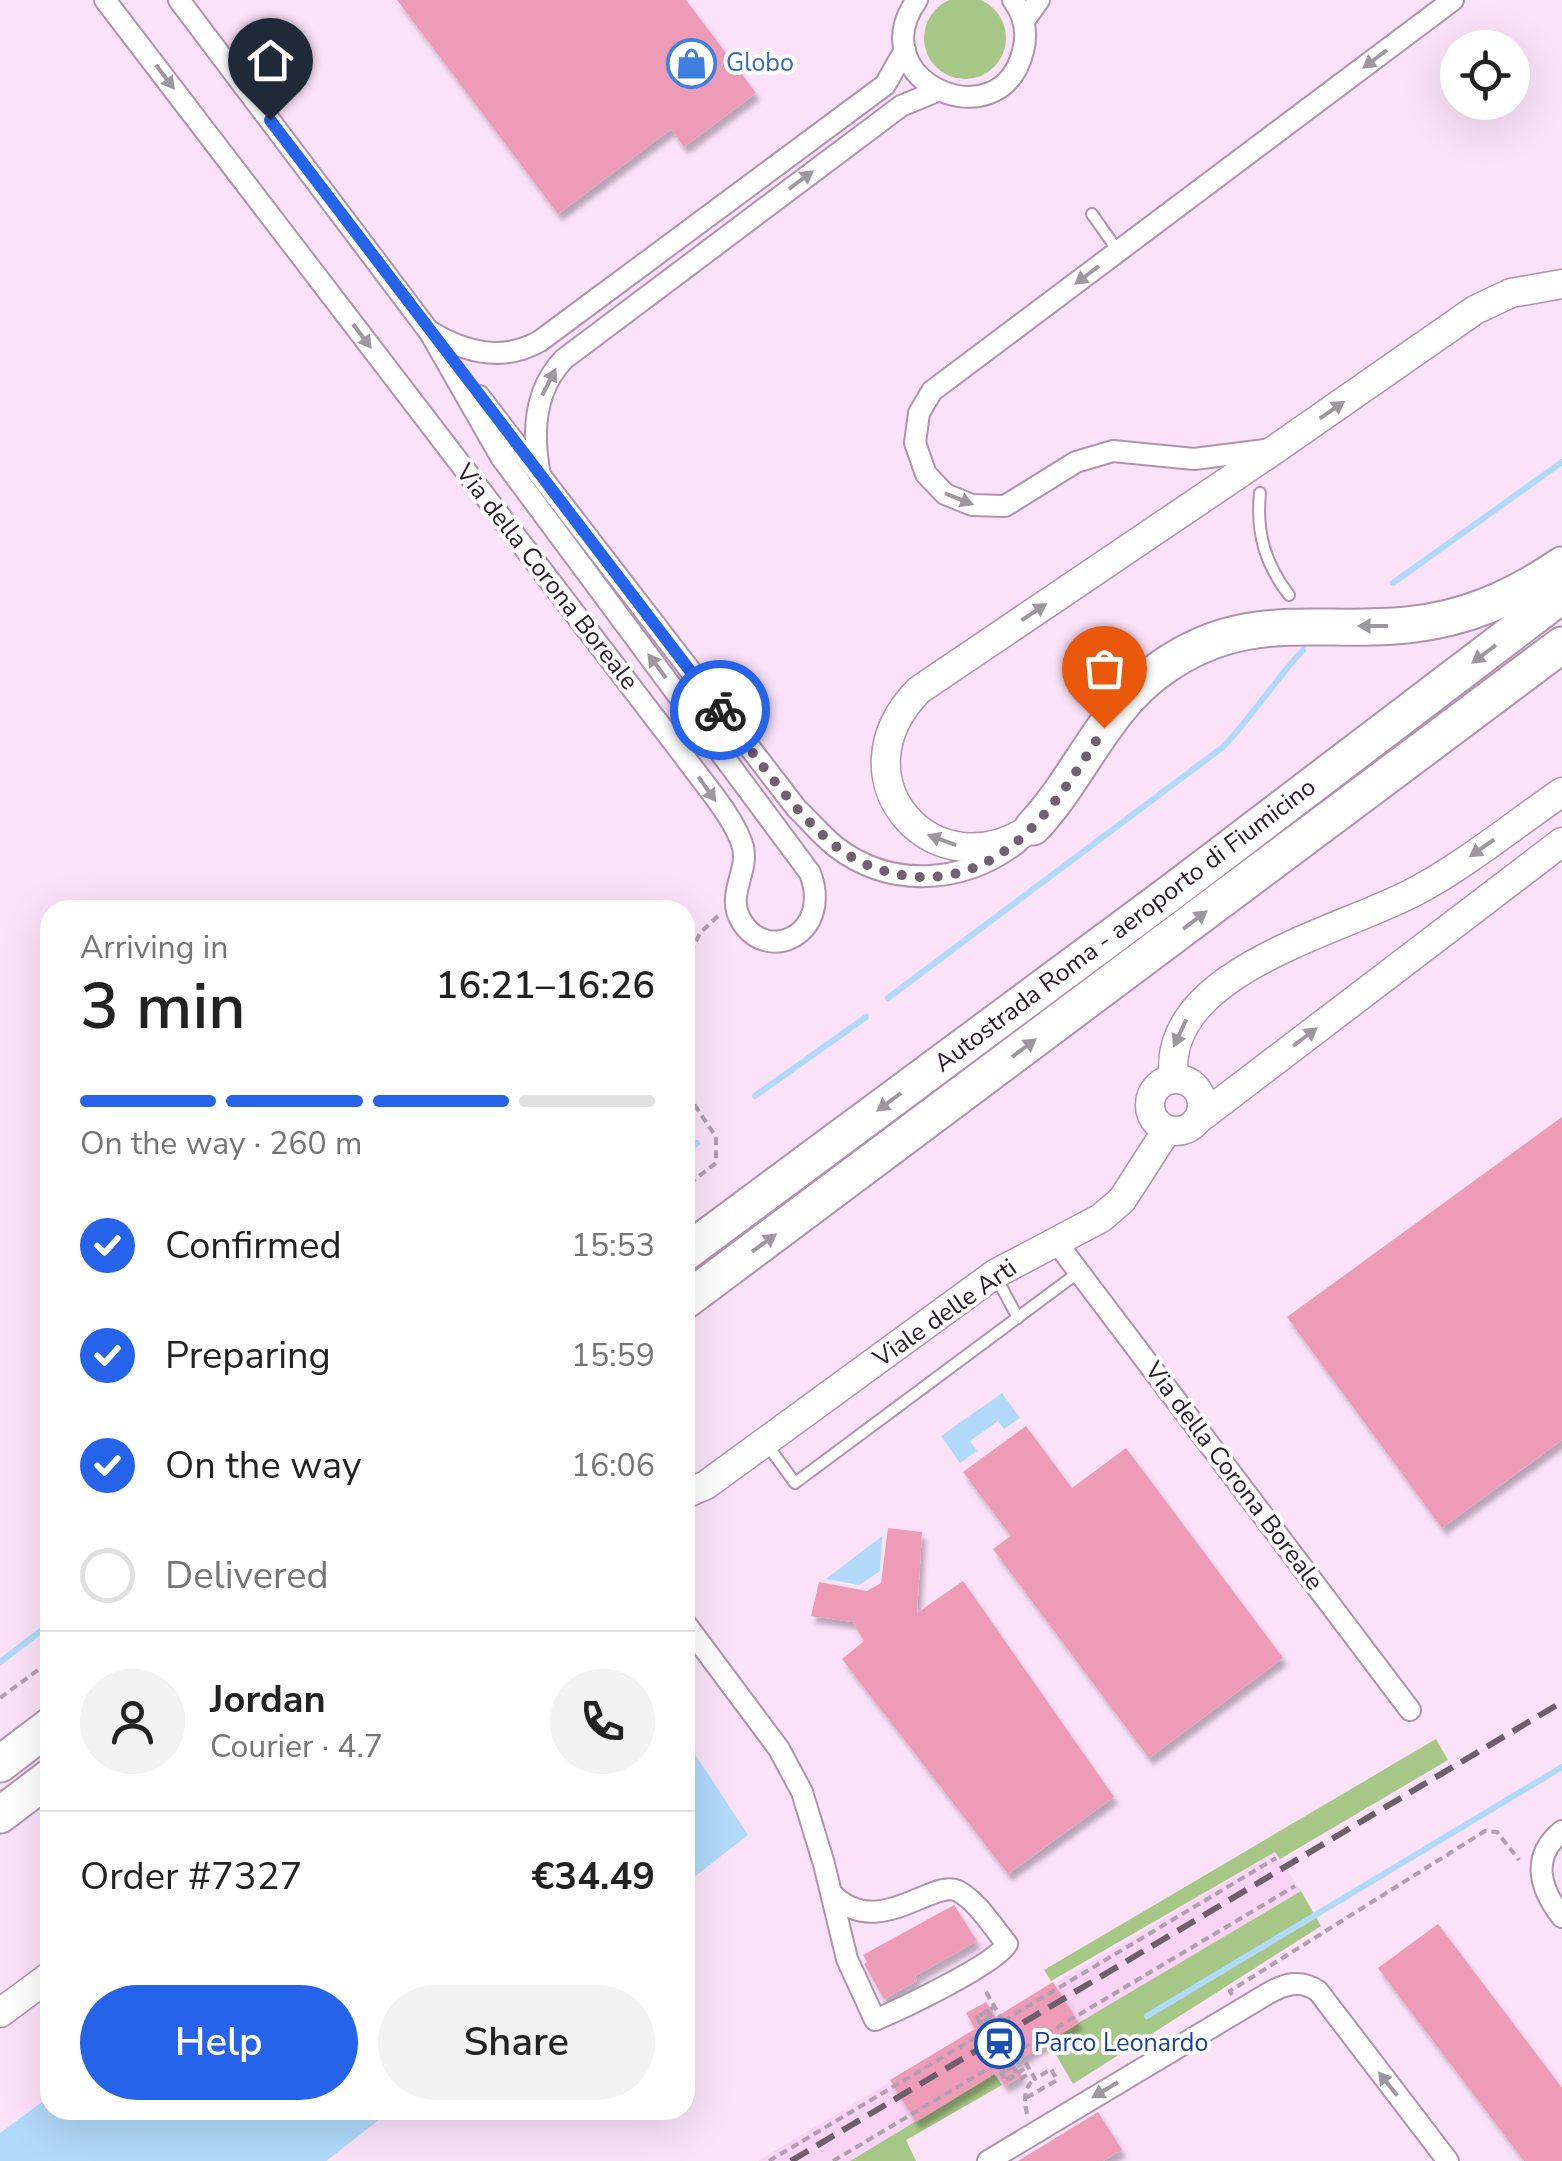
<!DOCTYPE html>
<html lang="en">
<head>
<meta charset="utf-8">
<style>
	:root { --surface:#fff; --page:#f2f2f2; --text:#222; --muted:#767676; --line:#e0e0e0; --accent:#2563eb }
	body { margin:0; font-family:"Nunito Sans",sans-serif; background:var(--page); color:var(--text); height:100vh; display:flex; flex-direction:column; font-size:38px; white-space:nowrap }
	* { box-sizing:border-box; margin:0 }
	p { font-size:32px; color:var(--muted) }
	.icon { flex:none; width:55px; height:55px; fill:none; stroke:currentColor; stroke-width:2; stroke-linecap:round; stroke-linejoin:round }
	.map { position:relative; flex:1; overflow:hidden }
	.side { position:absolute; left:40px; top:900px; width:655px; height:1220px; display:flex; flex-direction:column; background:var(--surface); border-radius:30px; box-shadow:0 10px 40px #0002 }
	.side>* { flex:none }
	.fabs { position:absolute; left:1440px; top:30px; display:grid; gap:20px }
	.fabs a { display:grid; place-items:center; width:90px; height:90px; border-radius:50%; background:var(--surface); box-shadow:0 10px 40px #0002; font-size:50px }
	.pin { position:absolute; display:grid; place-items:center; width:85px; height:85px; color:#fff; margin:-102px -42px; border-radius:50% 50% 50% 0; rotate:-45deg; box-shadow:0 0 10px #0007 }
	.pin .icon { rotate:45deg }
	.courier { position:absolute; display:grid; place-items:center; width:100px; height:100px; margin:-50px; border:8px solid #2563eb; border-radius:50%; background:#fff; color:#222; box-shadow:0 2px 12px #0007 }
	.summary em { font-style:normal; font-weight:600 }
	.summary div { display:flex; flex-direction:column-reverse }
	.summary { display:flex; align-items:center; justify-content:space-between; height:170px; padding:0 40px }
	h1 { font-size:65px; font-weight:600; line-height:75px }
	.bar { display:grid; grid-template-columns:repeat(4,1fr); gap:15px 10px; align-content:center; height:120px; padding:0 40px }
	.bar i { height:12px; border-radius:8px; background:var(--line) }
	.bar .on { background:var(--accent) }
	.bar p { grid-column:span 4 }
	.line { display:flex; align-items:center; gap:25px; padding:0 40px; border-top:2px solid var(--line) }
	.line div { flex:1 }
	.round { display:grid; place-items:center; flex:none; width:105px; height:105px; border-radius:52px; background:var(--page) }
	ol { padding:0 40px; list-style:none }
	li { display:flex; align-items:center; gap:30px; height:110px }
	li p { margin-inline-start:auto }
	li .icon { padding:10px; border-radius:50%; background:var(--accent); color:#fff; stroke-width:4 }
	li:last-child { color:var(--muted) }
	li i { width:55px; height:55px; border:5px solid var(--line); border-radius:50% }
	.action { display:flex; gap:20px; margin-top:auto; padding:20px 40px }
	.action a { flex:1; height:115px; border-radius:60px; background:var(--accent); color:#fff; font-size:40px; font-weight:600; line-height:115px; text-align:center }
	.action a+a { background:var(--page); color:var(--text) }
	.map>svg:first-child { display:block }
</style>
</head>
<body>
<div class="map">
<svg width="1562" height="2161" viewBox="0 0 1562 2161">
	<defs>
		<filter id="shadow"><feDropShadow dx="4" dy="7" stdDeviation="2.5" flood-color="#0004"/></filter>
	</defs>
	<rect width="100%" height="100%" fill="#fbe2f9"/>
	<!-- built -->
	<polygon fill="#f9d4f5" points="1276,1852 1301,1891 850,2161 758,2161"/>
	<!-- green -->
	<g fill="#a7c787">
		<circle cx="965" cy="38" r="41"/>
		<polygon points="1436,1739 1448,1760 1280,1859 1275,1852 1051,1981 1044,1970"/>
		<polygon points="1301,1891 1321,1926 1073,2084 1048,2041"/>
		<polygon points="994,2074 1002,2085 906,2140 916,2161 850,2161"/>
	</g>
	<!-- water -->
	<g fill="#b0d9fa">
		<polygon points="1002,1393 1020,1418 1004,1429 998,1421 970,1441 977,1451 960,1463 941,1436"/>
		<polygon points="882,1536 880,1571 859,1585 826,1579"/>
		<polygon points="685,1739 748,1835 685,1884"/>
		<polygon points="50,2096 50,2110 392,2110 326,2161 0,2161 0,2133"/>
	</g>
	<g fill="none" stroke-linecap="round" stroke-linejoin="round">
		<!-- stream -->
		<g stroke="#b0d9fa" stroke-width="6">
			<polyline points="1393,583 1562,462"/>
			<path d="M888,998L1223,747C1252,717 1274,681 1303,650"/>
			<polyline points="755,1096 866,1017"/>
			<polyline points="685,1152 697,1143"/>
			<polyline points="0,1662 50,1624"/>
			<polyline points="1147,2016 1562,1767"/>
		</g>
	</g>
	<!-- building -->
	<g fill="#ee9bb7" filter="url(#shadow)">
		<polygon points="397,0 686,0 756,93 684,147 671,129 558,214"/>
		<polygon points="1562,1117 1562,1440 1442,1528 1287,1317"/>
		<polygon points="1026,1426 1072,1488 1126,1448 1283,1658 1149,1758 993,1549 1011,1536 963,1472"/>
		<polygon points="888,1528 922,1532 917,1613 963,1581 1114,1797 1008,1874 842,1659 864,1641 853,1622 811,1616 819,1582 867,1591 881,1583"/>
		<polygon points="954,1905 977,1941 915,1976 917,1981 884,1999 864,1964 867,1962 863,1955"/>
		<polygon points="1438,1924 1562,2088 1562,2161 1524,2161 1378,1968"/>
		<polygon points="1053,1982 1079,2023 1014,2063 1022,2076 1005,2086 996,2073 916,2122 890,2080 975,2029 966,2013 986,2002 996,2017"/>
		<polygon points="1098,2112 1122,2150 1103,2161 1018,2161"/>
	</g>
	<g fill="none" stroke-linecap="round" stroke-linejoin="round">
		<defs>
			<g id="lane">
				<polyline points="1092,214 1118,251"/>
				<path d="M1260,493C1256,532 1265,564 1289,595"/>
				<polyline points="995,1275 1018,1318"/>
				<polyline points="765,1442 795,1483 1079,1272"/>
			</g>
			<g id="street">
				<path d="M105,0L684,756C701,780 735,818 743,847C749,873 725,895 742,922C768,964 833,934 810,873L501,457L429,331"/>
				<polyline points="179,0 437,342"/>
				<path d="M917,0C859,81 1001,143 1023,51C1028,33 1024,15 1013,0"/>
				<polyline points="1024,21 1039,0"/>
				<path d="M431,332C466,353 503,362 540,341L885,85L905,50"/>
				<path d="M479,396L797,809C810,821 822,836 836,847C891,889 963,884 1017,843"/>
				<polyline points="1273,449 1194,459 1113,451 1076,462 1005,506 972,505 945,494 926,474 915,443 919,413 932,391 1453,0"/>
				<path d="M540,475C532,434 534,390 564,359L901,106L937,91"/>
				<polyline points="1057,1243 1410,1710"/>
				<path d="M685,1623L779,1749L802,1792L824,1864L847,1959L875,2020C901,2009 996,1964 1007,1944C993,1927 977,1901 958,1891C933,1878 878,1941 832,1894"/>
				<path d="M1562,1831C1530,1857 1540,1889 1562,1917"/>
				<path d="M988,2161L1267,1994C1284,1984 1300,1979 1318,1991L1448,2161"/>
			</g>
			<g id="secondary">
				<path d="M1033,827C935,895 831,779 919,690L1277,448L1475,310L1511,293L1562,284"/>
				<circle cx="1176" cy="1105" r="26"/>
				<path d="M1174,1079C1159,971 1343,931 1416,891C1468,863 1514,825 1562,792"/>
				<polyline points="1200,1118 1562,842"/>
				<polyline points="685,1494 706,1485 995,1274 1101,1218 1122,1200 1167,1130"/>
				<polyline points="0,2013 50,1976"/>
			</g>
			<g id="highway">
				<path d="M1033,827C1081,776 1104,707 1163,667C1246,609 1315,634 1407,625C1466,619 1513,598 1562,565"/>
				<polyline points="685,1253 1173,891 1562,595"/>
				<polyline points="685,1301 1562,645"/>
				<polyline points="0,1764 50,1726"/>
				<polyline points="0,1815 50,1777"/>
			</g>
		</defs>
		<!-- lane casing -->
		<use href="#lane" stroke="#b093ad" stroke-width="14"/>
		<!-- street casing -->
		<use href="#street" stroke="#b093ad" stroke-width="24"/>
		<!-- secondary casing -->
		<use href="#secondary" stroke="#b093ad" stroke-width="31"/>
		<!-- highway casing -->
		<use href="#highway" stroke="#b093ad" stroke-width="39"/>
		<!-- path -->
		<g stroke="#b29eb0" stroke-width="4" stroke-dasharray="8 5" stroke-linecap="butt">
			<polyline points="685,965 700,933 719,915"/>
			<polyline points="685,1081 688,1095 716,1137 716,1163 685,1187"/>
			<polyline points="0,1698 50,1661"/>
			<polyline points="986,1992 1003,2021"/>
			<polyline points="1232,1995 1230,1991 1485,1831 1497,1832 1519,1860"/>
			<polyline points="989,2013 991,2016 980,2023 977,2017 994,2007"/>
			<polyline points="1019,2051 1035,2079 1051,2069 1057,2080 1024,2099"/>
			<polyline points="1015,2070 1013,2066 1002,2073 1006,2080 1027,2067"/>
			<polyline points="1020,2079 1031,2073"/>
			<path d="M1027,2114C1024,2101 1023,2087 1035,2079"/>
			<polyline points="769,2161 1276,1858"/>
			<polyline points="833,2161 1295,1886"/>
		</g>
		<!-- lane -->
		<use href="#lane" stroke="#fff" stroke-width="10"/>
		<!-- street -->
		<use href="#street" stroke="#fff" stroke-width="20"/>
		<!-- secondary -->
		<use href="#secondary" stroke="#fff" stroke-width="28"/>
		<!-- highway -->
		<use href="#highway" stroke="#fff" stroke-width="35"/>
		<!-- rail -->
		<polyline stroke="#6f5f6d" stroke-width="6" stroke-dasharray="20 10" stroke-linecap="butt" points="791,2161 1562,1702"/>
		<!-- path-bridge -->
		<g stroke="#b29eb0" stroke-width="4" stroke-dasharray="8 5" stroke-linecap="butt">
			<polyline points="989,2013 987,2011 977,2017 980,2023 992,2016"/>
			<polyline points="1014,2066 1001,2073 1006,2081 1017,2074 1015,2070"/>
		</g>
	</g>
	<!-- one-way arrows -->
	<defs><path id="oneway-solid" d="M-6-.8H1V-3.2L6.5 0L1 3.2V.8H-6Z" transform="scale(2.5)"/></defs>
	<g fill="#9d989d">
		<use href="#oneway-solid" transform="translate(1375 59) rotate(143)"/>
		<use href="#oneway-solid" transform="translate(165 77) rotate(53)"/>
		<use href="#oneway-solid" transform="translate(801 180) rotate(-37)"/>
		<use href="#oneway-solid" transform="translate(1087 275) rotate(143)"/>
		<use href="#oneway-solid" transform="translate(362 336) rotate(53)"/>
		<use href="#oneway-solid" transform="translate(549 382) rotate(-63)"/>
		<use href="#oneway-solid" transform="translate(1332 410) rotate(-35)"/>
		<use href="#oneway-solid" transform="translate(959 499) rotate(22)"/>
		<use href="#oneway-solid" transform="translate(1034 612) rotate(-34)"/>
		<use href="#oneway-solid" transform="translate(1373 626) rotate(180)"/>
		<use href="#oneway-solid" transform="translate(1484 654) rotate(143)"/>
		<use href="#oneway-solid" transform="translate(657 666) rotate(-127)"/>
		<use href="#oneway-solid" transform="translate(707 789) rotate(55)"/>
		<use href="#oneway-solid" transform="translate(942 840) rotate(-160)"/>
		<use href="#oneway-solid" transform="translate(1482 848) rotate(145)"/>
		<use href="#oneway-solid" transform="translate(1195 920) rotate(-37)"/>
		<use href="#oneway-solid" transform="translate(1180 1033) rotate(115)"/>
		<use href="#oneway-solid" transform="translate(1305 1037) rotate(-37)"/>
		<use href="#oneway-solid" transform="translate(1024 1048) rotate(-37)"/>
		<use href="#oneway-solid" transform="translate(889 1102) rotate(143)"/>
		<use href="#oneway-solid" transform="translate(764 1243) rotate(-36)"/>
		<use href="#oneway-solid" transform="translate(1388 2084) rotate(-128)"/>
		<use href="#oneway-solid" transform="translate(1105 2090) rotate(149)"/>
	</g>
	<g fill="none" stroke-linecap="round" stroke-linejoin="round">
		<!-- done -->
		<path stroke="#71616f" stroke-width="10" stroke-dasharray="0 18" d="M720,710C756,755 789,807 833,844C857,864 887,875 918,877C1011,881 1061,797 1104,728"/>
		<!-- route -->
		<polyline stroke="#2563eb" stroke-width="12" points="270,120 720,710"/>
	</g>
	<!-- icons -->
	<defs>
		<symbol id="shop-ring" viewBox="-11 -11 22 22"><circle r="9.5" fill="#fff" stroke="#3f7fe0" stroke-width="1.5"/><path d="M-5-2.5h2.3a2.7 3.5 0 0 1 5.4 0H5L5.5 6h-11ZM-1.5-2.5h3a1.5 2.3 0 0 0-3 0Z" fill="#3f7fe0"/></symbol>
		<symbol id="station-ring" viewBox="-11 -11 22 22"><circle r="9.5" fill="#fff" stroke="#1a4fb4" stroke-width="1.5"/><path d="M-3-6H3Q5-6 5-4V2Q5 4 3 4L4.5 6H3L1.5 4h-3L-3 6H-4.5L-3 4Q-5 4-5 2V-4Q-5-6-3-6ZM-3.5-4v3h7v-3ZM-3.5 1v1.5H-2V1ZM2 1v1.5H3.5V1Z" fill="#1a4fb4"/></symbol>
	</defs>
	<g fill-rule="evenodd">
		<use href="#shop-ring" x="664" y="36" width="55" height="55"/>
		<use href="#station-ring" x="972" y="2016" width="55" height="55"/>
	</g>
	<g text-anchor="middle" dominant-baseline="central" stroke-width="8" stroke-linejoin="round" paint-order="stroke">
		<!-- shop labels -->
		<g font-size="25" fill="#366cbe" stroke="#fff" text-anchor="start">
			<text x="726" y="63">Globo</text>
		</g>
		<!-- street labels -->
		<g font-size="25" fill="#261b25" stroke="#fff">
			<text transform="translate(547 577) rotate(52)">Via della Corona Boreale</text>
			<text transform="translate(1125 925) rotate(-37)">Autostrada Roma - aeroporto di Fiumicino</text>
			<text transform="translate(945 1313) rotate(-35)">Viale delle Arti</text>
			<text transform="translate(1234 1476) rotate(53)">Via della Corona Boreale</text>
		</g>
		<!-- transit labels -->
		<g font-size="25" fill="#164399" stroke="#fff" text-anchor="start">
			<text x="1034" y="2043">Parco Leonardo</text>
		</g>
	</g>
</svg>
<div class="fabs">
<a><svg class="icon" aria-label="locate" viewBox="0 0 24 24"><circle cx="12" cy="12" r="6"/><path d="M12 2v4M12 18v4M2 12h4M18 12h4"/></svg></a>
</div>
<div class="pin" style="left:1104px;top:728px;background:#ea580c"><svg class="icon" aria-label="bag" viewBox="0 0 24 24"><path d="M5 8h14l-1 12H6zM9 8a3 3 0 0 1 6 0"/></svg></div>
<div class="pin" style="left:270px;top:120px;background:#1f2937"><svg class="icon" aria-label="home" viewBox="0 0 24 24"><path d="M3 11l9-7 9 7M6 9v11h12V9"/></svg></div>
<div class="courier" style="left:720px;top:710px"><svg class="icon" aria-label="bike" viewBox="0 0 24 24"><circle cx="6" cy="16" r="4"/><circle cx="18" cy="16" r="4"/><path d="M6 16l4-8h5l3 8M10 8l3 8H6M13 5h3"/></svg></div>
<section class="side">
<div class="summary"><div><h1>3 min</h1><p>Arriving in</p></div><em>16:21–16:26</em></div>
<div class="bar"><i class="on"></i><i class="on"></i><i class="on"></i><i></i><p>On the way · 260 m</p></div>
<ol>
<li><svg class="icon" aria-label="check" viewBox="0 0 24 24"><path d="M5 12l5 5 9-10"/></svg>Confirmed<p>15:53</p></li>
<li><svg class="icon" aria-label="check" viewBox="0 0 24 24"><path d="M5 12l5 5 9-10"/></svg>Preparing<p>15:59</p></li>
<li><svg class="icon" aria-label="check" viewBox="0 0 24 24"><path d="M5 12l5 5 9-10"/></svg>On the way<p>16:06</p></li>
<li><i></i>Delivered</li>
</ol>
<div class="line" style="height:180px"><a class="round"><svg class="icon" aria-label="person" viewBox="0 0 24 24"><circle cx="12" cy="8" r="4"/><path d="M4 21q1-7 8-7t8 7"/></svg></a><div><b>Jordan</b><p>Courier · 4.7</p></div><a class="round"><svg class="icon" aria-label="phone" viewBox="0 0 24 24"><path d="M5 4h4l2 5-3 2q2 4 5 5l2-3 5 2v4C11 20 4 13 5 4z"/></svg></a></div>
<div class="line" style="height:130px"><div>Order #7327</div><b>€34.49</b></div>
<div class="action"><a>Help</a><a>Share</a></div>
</section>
</div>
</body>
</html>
